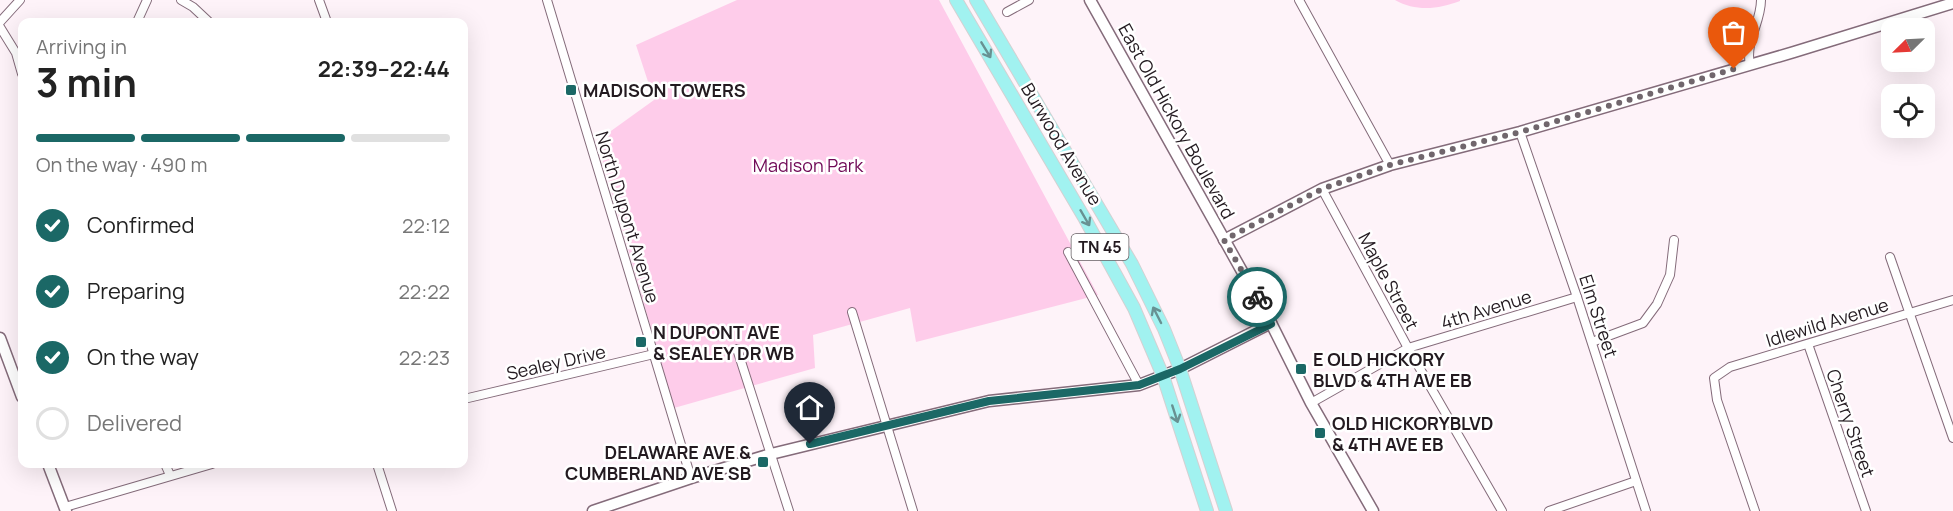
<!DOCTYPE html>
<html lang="en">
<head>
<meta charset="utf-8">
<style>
	:root { --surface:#fff; --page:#f2f2f2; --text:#222; --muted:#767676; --line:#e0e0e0; --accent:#1b6866 }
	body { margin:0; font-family:Manrope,sans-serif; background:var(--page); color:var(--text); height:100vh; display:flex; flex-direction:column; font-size:22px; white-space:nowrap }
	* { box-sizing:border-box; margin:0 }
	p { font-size:20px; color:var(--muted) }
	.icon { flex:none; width:33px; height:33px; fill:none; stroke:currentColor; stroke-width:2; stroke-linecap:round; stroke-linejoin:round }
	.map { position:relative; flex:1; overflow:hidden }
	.drawer { position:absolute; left:18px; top:18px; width:450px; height:450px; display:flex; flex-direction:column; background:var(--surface); border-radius:12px; box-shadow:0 6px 24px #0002 }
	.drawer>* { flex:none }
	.needle { width:39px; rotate:246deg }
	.tools { position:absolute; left:1881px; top:18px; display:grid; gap:12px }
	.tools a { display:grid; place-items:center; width:54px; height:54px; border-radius:12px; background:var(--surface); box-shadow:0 6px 24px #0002; font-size:30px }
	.pin { position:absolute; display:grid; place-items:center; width:51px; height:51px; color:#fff; margin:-62px -26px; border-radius:50% 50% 50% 0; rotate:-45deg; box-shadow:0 0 6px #0007 }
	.pin .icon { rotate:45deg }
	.courier { position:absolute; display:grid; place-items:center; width:60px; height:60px; margin:-30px; border:4px solid #1b6866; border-radius:50%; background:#fff; color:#222; box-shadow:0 2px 8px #0007 }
	.summary em { font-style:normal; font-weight:700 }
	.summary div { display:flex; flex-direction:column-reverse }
	.summary { display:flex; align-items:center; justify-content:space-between; height:102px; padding:0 18px }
	h1 { font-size:39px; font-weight:700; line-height:45px }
	.bar { display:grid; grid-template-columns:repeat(4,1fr); gap:9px 6px; align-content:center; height:72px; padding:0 18px }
	.bar i { height:8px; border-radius:4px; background:var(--line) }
	.bar .current { background:var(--accent) }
	.bar p { grid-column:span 4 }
	ol { padding:0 18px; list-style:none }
	li { display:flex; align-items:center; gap:18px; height:66px }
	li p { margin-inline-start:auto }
	li .icon { padding:6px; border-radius:50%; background:var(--accent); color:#fff; stroke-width:4 }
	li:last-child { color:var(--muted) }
	li i { width:33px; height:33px; border:3px solid var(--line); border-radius:50% }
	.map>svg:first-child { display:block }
</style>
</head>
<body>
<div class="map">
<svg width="1953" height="511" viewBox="0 0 1953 511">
	<rect width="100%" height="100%" fill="#fef3f9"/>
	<!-- green -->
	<g fill="#feccea">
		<polygon points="737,0 939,0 1098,295 916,342 910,308 813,335 815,368 674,408 597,141 654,100 636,45"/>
		<path d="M1395,0H1460V1C1439,9 1416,12 1395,0Z"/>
	</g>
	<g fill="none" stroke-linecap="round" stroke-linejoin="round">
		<defs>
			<g id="minor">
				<polyline points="181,0 193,7 209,22"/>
				<polyline points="319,0 327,22"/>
				<polyline points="547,0 691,478"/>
				<polyline points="1299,0 1390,165"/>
				<polyline points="1007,12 1029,0"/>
				<polyline points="0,22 20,0"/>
				<polyline points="137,22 147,0"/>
				<polyline points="0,27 16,53 22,74"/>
				<path d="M1750,65C1745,41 1761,23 1761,0"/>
				<polyline points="1520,132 1577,297 1646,511"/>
				<polyline points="1322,189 1408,348 1502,511"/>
				<polyline points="1068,252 1139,385"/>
				<polyline points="1890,257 1953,438"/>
				<polyline points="852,312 913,511"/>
				<polyline points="1592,342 1643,323 1657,304 1670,275 1674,240"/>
				<polyline points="1808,344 1866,511"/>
				<polyline points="737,349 789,511"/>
				<polyline points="464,399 654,354"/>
				<polyline points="1311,403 1408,348 1577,297"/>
				<polyline points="165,464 170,475"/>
				<polyline points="377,464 392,511"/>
				<polyline points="65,507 212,464"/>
				<polyline points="1549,511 1636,481"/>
				<polyline points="1755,511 1717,400 1714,378 1730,367 1953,300"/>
			</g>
			<g id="tertiary">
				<polyline points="1090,0 1271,323 1311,403 1373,511"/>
				<polyline points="1224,240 1322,189 1390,165 1520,132 1794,52 1953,3"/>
				<polyline points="0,338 22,397"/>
				<polyline points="48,464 66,511"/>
				<polyline points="593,511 691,478 771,454 989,401 1139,385 1180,369 1271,323"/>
			</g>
			<g id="primary">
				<polyline points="956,0 1085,219 1134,308 1163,376 1207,511"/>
				<polyline points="976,0 1132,264 1164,329 1180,369 1226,511"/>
			</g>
		</defs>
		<!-- minor casing -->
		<use href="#minor" stroke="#846b7a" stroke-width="10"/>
		<!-- tertiary casing -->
		<use href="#tertiary" stroke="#846b7a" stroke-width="13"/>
		<!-- primary casing -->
		<use href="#primary" stroke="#d3d1d2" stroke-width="14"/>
		<!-- minor -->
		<use href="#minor" stroke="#fff" stroke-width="8"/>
		<!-- tertiary -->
		<use href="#tertiary" stroke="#fff" stroke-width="10"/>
		<!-- primary -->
		<use href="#primary" stroke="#a1f2f0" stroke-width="12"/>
	</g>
	<!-- one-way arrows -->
	<defs><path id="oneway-shaft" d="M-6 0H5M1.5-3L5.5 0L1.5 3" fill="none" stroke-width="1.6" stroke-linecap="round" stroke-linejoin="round" transform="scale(1.5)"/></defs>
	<g stroke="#689192">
		<use href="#oneway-shaft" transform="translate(986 50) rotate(59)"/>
		<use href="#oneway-shaft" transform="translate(1085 218) rotate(60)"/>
		<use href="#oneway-shaft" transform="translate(1157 315) rotate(-117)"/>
		<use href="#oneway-shaft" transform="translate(1175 414) rotate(72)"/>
	</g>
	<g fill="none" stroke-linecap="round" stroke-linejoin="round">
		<!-- done -->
		<polyline stroke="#70666c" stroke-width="6" stroke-dasharray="0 10.8" points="1257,297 1224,240 1322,189 1390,165 1520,132 1734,69"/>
		<!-- route -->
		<polyline stroke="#1b6866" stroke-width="8" points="810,444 989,401 1139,385 1180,369 1271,324 1257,297"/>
	</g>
	<!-- markers -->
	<g fill="#1b6866" stroke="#fff" stroke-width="2">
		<rect x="565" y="84" width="12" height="12" rx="3"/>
		<rect x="635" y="336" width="12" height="12" rx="3"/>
		<rect x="1295" y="363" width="12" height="12" rx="3"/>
		<rect x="1314" y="427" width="12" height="12" rx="3"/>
		<rect x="757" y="456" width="12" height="12" rx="3"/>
	</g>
	<g text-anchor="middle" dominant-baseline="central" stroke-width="5" stroke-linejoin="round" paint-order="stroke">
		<!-- shield labels -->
		<rect fill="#fff" stroke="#655f63" stroke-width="1.5" x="1071.5" y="234" width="57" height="26" rx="4.5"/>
		<g font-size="16" font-weight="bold" fill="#231a20">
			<text x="1100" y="247">TN 45</text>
		</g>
		<!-- poi labels -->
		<g font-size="18" font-weight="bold" fill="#231a20" stroke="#fff" text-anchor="start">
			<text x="583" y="90">MADISON TOWERS</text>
			<text x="653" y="332">N DUPONT AVE<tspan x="653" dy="21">&amp; SEALEY DR WB</tspan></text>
			<text x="1313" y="359">E OLD HICKORY<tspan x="1313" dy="21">BLVD &amp; 4TH AVE EB</tspan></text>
			<text x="1332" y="423">OLD HICKORYBLVD<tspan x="1332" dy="21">&amp; 4TH AVE EB</tspan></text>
			<text x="751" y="452" text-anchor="end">DELAWARE AVE &amp;<tspan x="751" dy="21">CUMBERLAND AVE SB</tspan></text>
		</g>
		<!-- street labels -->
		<g font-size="18" fill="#231a20" stroke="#fff">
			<text transform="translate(1177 121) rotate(61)">East Old Hickory Boulevard</text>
			<text transform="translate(1062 144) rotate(59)">Burwood Avenue</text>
			<text transform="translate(628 217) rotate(73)">North Dupont Avenue</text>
			<text transform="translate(1389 281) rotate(62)">Maple Street</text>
			<text transform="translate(1486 309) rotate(-17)">4th Avenue</text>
			<text transform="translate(1599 316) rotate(72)">Elm Street</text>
			<text transform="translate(1827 322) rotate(-17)">Idlewild Avenue</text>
			<text transform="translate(556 362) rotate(-13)">Sealey Drive</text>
			<text transform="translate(1851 423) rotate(71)">Cherry Street</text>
		</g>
		<!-- park labels -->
		<g font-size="18" fill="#6f0855" stroke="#fff">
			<text x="808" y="165">Madison Park</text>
		</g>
	</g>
</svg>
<div class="tools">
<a><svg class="needle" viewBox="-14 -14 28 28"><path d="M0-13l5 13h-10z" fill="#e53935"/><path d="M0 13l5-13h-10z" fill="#767676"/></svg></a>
<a><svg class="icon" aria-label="locate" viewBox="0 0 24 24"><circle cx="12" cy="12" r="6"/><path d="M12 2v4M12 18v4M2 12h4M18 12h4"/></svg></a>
</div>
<div class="pin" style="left:1734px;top:69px;background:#ea580c"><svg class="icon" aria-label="bag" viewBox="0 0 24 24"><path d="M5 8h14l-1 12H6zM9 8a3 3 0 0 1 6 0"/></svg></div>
<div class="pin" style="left:810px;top:444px;background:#1f2937"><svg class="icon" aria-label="home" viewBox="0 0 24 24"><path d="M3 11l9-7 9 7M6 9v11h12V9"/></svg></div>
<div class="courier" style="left:1257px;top:297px"><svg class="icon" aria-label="bike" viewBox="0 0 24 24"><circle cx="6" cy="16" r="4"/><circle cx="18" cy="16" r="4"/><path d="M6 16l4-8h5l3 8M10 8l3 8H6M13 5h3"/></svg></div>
<section class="drawer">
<div class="summary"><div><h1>3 min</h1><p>Arriving in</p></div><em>22:39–22:44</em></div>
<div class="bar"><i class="current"></i><i class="current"></i><i class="current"></i><i></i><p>On the way · 490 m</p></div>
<ol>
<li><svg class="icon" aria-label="check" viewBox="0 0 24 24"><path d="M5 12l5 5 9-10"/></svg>Confirmed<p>22:12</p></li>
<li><svg class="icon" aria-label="check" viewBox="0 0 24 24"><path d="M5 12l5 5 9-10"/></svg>Preparing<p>22:22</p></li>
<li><svg class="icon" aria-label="check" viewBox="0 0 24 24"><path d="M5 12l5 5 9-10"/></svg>On the way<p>22:23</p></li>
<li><i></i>Delivered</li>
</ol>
</section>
</div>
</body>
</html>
